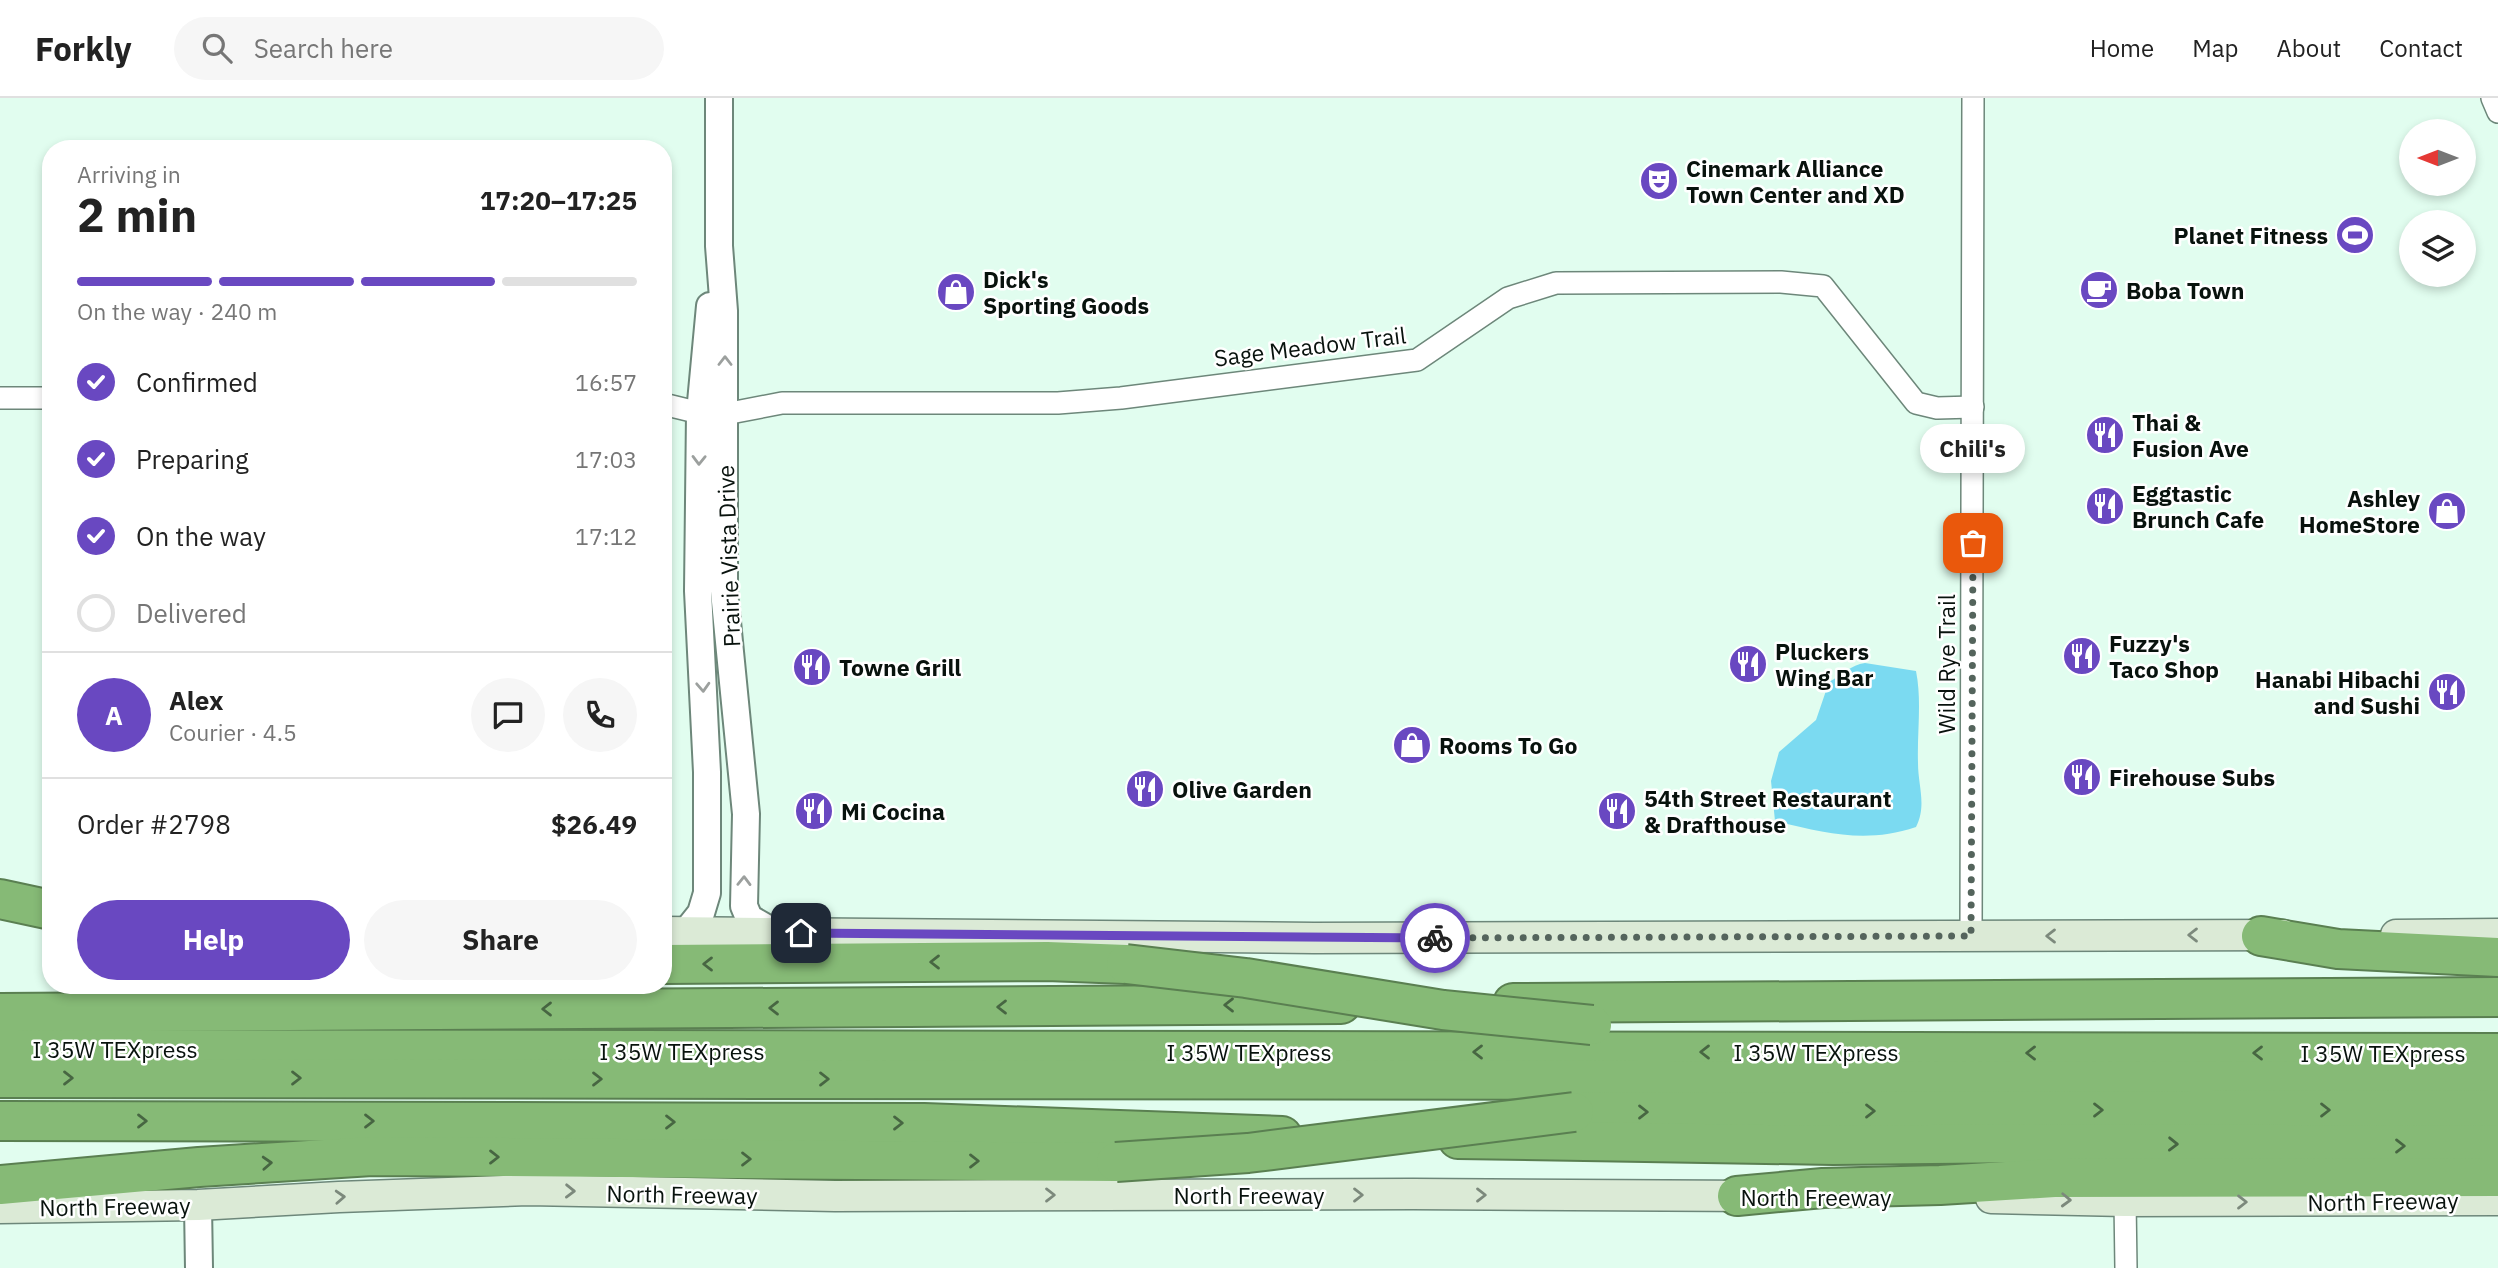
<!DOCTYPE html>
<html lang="en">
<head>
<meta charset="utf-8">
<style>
	:root { --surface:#fff; --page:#f6f6f6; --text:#222; --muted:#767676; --line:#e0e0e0; --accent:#6948c1 }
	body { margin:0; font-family:"IBM Plex Sans",sans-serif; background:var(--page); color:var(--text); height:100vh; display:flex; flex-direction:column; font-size:26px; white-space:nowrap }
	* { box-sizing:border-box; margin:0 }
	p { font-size:23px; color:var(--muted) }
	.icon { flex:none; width:38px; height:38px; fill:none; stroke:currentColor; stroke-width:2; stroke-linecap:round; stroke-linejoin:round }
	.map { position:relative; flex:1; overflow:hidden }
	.drawer { position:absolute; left:42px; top:42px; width:630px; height:854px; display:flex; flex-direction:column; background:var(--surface); border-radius:28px; box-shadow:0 4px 10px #0003 }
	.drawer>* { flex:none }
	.needle { width:46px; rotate:270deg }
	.buttons { position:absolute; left:2399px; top:21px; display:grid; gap:14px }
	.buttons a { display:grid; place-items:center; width:77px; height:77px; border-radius:50%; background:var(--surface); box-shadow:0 4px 10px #0003; font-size:35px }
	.pin { position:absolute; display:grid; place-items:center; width:60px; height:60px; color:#fff; margin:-30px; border-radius:14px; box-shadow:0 4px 10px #0006 }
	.courier { position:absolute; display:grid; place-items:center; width:70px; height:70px; margin:-35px; border:5px solid #6948c1; border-radius:50%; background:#fff; color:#222; box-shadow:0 2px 9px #0007 }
	.bubble { position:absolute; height:49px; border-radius:24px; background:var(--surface); box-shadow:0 4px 10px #0003; font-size:23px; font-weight:800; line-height:49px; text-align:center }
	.overview em { font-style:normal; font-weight:800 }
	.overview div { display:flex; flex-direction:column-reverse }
	.overview { display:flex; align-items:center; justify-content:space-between; height:119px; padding:0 35px }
	h1 { font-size:46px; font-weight:800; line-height:52px }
	.bar { display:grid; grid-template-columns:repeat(4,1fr); gap:10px 7px; align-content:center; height:84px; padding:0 35px }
	.bar i { height:9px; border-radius:5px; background:var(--line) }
	.bar .selected { background:var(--accent) }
	.bar p { grid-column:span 4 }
	.line { display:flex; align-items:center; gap:18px; padding:0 35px; border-top:2px solid var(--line) }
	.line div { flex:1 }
	.round { display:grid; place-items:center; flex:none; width:74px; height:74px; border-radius:37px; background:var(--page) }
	ol { padding:0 35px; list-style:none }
	li { display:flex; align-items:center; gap:21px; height:77px }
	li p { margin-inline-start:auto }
	li .icon { padding:7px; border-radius:50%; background:var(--accent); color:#fff; stroke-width:4 }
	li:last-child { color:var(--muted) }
	li i { width:38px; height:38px; border:4px solid var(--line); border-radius:50% }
	.cta { display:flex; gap:14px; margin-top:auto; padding:14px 35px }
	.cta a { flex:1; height:80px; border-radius:42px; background:var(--accent); color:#fff; font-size:28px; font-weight:800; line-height:80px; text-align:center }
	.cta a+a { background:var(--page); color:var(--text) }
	header { display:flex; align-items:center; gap:42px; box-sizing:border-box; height:98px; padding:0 35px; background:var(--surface); border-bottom:2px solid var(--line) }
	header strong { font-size:33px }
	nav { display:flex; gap:38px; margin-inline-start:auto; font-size:24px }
	.search { width:490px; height:63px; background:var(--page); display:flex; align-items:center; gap:18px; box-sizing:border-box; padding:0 24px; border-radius:38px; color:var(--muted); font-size:26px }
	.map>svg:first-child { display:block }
</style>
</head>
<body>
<header>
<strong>Forkly</strong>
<div class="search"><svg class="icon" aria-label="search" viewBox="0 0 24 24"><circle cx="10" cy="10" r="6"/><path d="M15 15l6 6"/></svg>Search here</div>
<nav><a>Home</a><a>Map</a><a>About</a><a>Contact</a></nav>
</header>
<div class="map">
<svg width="2498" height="1170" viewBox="0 0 2498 1170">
	<rect width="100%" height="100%" fill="#e1fdef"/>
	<!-- water -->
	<path fill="#7bdaf1" d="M1865,565L1916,573C1922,603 1917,634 1918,665C1918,688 1927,707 1916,729C1865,746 1826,735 1775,723L1771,683L1779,654L1816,622L1829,584C1842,577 1851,567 1865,565Z"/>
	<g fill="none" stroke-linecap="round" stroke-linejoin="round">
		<defs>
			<g id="minor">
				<polyline points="2492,0 2498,14"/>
				<polyline points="0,300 51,300"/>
				<polyline points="663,306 700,315 725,316 782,305 1058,305 1121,300 1417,262 1508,200 1556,185 1781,184 1823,188 1916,305 1937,310 1973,309"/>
				<polyline points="1971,838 1973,0"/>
				<polyline points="2125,1103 2126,1170"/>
			</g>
			<g id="tertiary">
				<polyline points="719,0 719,148 724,213 724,493 746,716 744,808 749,820 775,835"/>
				<polyline points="685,835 701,815 707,795 707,674 698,493 700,315 710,208"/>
				<polyline points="198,1107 199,1170"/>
			</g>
			<g id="secondary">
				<polyline points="663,834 1314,840 2283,837"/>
				<polyline points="2396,837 2498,836"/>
				<polyline points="1991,1100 2125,1103 2498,1102"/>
				<polyline points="0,1110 198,1107 339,1099 528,1092 835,1098 1413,1096 1759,1098"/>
			</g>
			<g id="motorway">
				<polyline points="0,801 51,812"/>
				<polyline points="2261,838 2338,851 2498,859"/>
				<polyline points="663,866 1047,863 1126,866"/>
				<polyline points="1513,905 2498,899"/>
				<polyline points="0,915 1341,906"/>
				<polyline points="0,951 2498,955"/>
				<polyline points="0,980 2498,983"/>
				<polyline points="1574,1014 2498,1011"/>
				<polyline points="0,1023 924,1025 1282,1038"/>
				<polyline points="1458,1041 1833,1047 2031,1045 2498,1047"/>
				<polyline points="0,1087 199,1069 372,1058 1116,1064"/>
				<polyline points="1737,1098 1823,1090 1940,1087 2054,1080 2498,1079"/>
			</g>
		</defs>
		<!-- minor casing -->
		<use href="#minor" stroke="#6d877a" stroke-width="24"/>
		<!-- tertiary casing -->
		<use href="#tertiary" stroke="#6d877a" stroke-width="30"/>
		<!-- secondary casing -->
		<use href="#secondary" stroke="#6d877a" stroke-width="33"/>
		<!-- motorway casing -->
		<use href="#motorway" stroke="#5a7f51" stroke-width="42"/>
		<!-- minor -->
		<use href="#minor" stroke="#fff" stroke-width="21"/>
		<!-- tertiary -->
		<use href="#tertiary" stroke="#fff" stroke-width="26"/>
		<!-- secondary -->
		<use href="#secondary" stroke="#dbead6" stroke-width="30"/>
		<!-- motorway -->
		<use href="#motorway" stroke="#86ba76" stroke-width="38"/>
		<defs>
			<g id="motorway-bridge">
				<polyline points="1126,866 1246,880 1443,912 1592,927"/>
				<polyline points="1116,1064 1248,1055 1574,1014"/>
			</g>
		</defs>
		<!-- motorway-bridge casing -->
		<use href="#motorway-bridge" stroke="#5a7f51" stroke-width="42" stroke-linecap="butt"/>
		<!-- motorway-bridge -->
		<use href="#motorway-bridge" stroke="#86ba76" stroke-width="38"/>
	</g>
	<!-- one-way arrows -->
	<defs><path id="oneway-chevron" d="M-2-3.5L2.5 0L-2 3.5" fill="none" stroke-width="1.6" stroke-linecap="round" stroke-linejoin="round" transform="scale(1.75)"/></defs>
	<g stroke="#9ca09e">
		<use href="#oneway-chevron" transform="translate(725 263) rotate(-90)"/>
		<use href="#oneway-chevron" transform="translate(699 362) rotate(91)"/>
		<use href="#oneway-chevron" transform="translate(703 589) rotate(87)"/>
		<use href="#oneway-chevron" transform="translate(744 783) rotate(-89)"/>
	</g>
	<g stroke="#7c897c">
		<use href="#oneway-chevron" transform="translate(2193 837) rotate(180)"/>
		<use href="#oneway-chevron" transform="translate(2051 838) rotate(180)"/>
		<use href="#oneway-chevron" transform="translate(570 1093) rotate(1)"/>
		<use href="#oneway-chevron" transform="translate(1050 1097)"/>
		<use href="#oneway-chevron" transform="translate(1358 1097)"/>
		<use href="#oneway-chevron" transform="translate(1481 1097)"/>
		<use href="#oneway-chevron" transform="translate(340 1099) rotate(-3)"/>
		<use href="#oneway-chevron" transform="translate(2066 1102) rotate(2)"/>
		<use href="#oneway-chevron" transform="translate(2242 1104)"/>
	</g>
	<g stroke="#476642">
		<use href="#oneway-chevron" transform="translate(935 864) rotate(180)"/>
		<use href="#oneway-chevron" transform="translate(708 866) rotate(180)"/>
		<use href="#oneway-chevron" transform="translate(1229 907) rotate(180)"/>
		<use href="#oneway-chevron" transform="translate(1002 909) rotate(180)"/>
		<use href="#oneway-chevron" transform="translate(774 910) rotate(180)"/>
		<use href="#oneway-chevron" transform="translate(547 911) rotate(180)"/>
		<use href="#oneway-chevron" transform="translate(1478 954) rotate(-180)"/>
		<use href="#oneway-chevron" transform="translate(1705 954) rotate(-180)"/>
		<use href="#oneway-chevron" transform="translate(2031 955) rotate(-180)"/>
		<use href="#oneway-chevron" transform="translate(2258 955) rotate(-180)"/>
		<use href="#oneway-chevron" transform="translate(68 980)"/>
		<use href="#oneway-chevron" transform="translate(296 980)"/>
		<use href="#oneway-chevron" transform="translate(597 981)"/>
		<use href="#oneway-chevron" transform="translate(824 981)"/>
		<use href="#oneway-chevron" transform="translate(2098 1012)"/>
		<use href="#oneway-chevron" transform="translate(2325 1012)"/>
		<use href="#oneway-chevron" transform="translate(1870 1013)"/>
		<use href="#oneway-chevron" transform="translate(1643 1014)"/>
		<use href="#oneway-chevron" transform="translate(142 1023)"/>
		<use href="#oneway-chevron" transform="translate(369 1023)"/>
		<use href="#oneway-chevron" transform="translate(670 1024)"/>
		<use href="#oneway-chevron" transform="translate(898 1025)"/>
		<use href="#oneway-chevron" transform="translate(2173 1046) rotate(1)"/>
		<use href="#oneway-chevron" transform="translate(2400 1048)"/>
		<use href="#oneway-chevron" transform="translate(494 1059)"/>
		<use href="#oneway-chevron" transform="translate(746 1061)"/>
		<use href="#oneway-chevron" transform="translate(974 1063)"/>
		<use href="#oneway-chevron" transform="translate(267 1065) rotate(-3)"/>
	</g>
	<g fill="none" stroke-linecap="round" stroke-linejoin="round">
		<!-- done -->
		<polyline stroke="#54645c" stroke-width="7" stroke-dasharray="0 12.6" points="1435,840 1971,838 1973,445"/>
		<!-- route -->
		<polyline stroke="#6948c1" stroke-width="9" points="801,835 1435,840"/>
	</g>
	<!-- icons -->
	<defs>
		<symbol id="theatre-disc" viewBox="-11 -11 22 22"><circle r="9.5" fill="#6948c1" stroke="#fff"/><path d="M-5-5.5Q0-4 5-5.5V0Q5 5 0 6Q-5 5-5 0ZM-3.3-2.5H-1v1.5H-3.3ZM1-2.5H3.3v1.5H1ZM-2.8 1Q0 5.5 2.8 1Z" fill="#fff"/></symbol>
		<symbol id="stadium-disc" viewBox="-11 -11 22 22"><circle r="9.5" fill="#6948c1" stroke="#fff"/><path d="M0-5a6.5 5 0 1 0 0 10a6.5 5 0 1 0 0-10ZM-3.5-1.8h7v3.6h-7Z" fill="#fff"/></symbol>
		<symbol id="cafe-disc" viewBox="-11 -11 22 22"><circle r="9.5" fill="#6948c1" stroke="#fff"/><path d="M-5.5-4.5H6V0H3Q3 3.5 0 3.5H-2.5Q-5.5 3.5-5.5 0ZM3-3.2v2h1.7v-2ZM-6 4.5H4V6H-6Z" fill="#fff"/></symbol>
		<symbol id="shop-disc" viewBox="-11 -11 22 22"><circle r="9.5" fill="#6948c1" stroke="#fff"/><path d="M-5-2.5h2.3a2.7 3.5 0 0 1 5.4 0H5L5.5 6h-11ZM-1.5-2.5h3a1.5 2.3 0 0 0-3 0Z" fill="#fff"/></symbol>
		<symbol id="restaurant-disc" viewBox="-11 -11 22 22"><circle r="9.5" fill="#6948c1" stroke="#fff"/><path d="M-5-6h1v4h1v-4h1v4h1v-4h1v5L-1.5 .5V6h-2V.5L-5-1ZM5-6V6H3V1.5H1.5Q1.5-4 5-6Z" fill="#fff"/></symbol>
	</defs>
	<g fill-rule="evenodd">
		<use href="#theatre-disc" x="1637" y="61" width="44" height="44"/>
		<use href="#stadium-disc" x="2333" y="115" width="44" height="44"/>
		<use href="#cafe-disc" x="2077" y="170" width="44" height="44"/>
		<use href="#shop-disc" x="934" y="172" width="44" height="44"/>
		<use href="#restaurant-disc" x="2083" y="315" width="44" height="44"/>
		<use href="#restaurant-disc" x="2083" y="386" width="44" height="44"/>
		<use href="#shop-disc" x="2425" y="391" width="44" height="44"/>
		<use href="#restaurant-disc" x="2060" y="536" width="44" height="44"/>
		<use href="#restaurant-disc" x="1726" y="544" width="44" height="44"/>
		<use href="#restaurant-disc" x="790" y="547" width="44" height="44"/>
		<use href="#restaurant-disc" x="2425" y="572" width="44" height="44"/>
		<use href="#shop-disc" x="1390" y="625" width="44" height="44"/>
		<use href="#restaurant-disc" x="2060" y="657" width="44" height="44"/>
		<use href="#restaurant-disc" x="1123" y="669" width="44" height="44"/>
		<use href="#restaurant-disc" x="792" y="691" width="44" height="44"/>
		<use href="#restaurant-disc" x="1595" y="691" width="44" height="44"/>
	</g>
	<g text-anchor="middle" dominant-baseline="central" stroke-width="5" stroke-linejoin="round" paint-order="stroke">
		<!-- poi labels -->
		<g font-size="23" font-weight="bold" fill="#08120d" stroke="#fff" text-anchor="start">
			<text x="1686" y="70">Cinemark Alliance<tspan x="1686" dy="26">Town Center and XD</tspan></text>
			<text x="2328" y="137" text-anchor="end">Planet Fitness</text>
			<text x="983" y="181">Dick's<tspan x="983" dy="26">Sporting Goods</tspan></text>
			<text x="2126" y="192">Boba Town</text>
			<text x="2132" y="324">Thai &amp;<tspan x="2132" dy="26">Fusion Ave</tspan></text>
			<text x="2132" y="395">Eggtastic<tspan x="2132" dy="26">Brunch Cafe</tspan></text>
			<text x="2420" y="400" text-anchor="end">Ashley<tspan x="2420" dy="26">HomeStore</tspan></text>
			<text x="2109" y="545">Fuzzy's<tspan x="2109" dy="26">Taco Shop</tspan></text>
			<text x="1775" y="553">Pluckers<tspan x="1775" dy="26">Wing Bar</tspan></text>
			<text x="839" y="569">Towne Grill</text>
			<text x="2420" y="581" text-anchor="end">Hanabi Hibachi<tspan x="2420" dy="26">and Sushi</tspan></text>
			<text x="1439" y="647">Rooms To Go</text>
			<text x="2109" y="679">Firehouse Subs</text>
			<text x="1172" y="691">Olive Garden</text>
			<text x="1644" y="700">54th Street Restaurant<tspan x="1644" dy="26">&amp; Drafthouse</tspan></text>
			<text x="841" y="713">Mi Cocina</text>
		</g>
		<!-- street labels -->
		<g font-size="23" fill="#08120d" stroke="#fff">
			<text transform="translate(1310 248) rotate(-7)">Sage Meadow Trail</text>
			<text transform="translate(728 458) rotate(-92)">Prairie Vista Drive</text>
			<text transform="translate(1946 566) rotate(-90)">Wild Rye Trail</text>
			<text x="115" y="951">I 35W TEXpress</text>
			<text x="682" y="953">I 35W TEXpress</text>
			<text x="1249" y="954">I 35W TEXpress</text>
			<text x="1816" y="954">I 35W TEXpress</text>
			<text x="2383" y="955">I 35W TEXpress</text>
			<text transform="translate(682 1096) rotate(1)">North Freeway</text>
			<text x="1249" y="1097">North Freeway</text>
			<text x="1816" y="1099">North Freeway</text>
			<text transform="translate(2383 1103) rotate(-1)">North Freeway</text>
			<text transform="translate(115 1108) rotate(-1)">North Freeway</text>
		</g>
	</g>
</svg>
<div class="buttons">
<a><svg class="needle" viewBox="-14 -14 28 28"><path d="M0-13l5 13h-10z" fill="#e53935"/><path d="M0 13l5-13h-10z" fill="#767676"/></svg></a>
<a><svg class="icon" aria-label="layers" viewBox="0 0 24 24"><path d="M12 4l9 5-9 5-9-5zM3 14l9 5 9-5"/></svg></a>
</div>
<div class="pin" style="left:1973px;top:445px;background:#ea580c"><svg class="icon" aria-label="bag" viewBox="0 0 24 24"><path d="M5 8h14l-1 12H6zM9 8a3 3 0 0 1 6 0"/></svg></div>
<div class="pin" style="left:801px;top:835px;background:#1f2937"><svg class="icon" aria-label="home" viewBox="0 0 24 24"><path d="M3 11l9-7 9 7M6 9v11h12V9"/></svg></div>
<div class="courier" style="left:1435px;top:840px"><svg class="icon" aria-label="bike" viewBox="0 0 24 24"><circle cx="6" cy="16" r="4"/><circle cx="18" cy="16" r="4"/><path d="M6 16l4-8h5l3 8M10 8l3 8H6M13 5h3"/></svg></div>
<div class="bubble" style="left:1920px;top:326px;width:105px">Chili's</div>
<section class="drawer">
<div class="overview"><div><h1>2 min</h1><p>Arriving in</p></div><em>17:20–17:25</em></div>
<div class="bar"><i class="selected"></i><i class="selected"></i><i class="selected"></i><i></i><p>On the way · 240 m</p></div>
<ol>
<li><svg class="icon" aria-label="check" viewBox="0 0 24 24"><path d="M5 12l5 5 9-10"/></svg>Confirmed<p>16:57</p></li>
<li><svg class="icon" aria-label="check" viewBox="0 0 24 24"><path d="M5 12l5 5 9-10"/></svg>Preparing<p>17:03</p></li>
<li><svg class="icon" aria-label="check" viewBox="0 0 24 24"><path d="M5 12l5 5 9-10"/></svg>On the way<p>17:12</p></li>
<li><i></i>Delivered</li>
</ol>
<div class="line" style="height:126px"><b class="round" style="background:var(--accent);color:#fff">A</b><div><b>Alex</b><p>Courier · 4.5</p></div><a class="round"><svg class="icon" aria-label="chat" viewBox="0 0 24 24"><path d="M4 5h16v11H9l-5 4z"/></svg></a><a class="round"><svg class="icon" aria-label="phone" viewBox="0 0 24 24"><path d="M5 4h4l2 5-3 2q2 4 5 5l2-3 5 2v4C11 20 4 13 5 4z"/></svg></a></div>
<div class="line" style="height:91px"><div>Order #2798</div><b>$26.49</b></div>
<div class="cta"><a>Help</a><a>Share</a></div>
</section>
</div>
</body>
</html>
